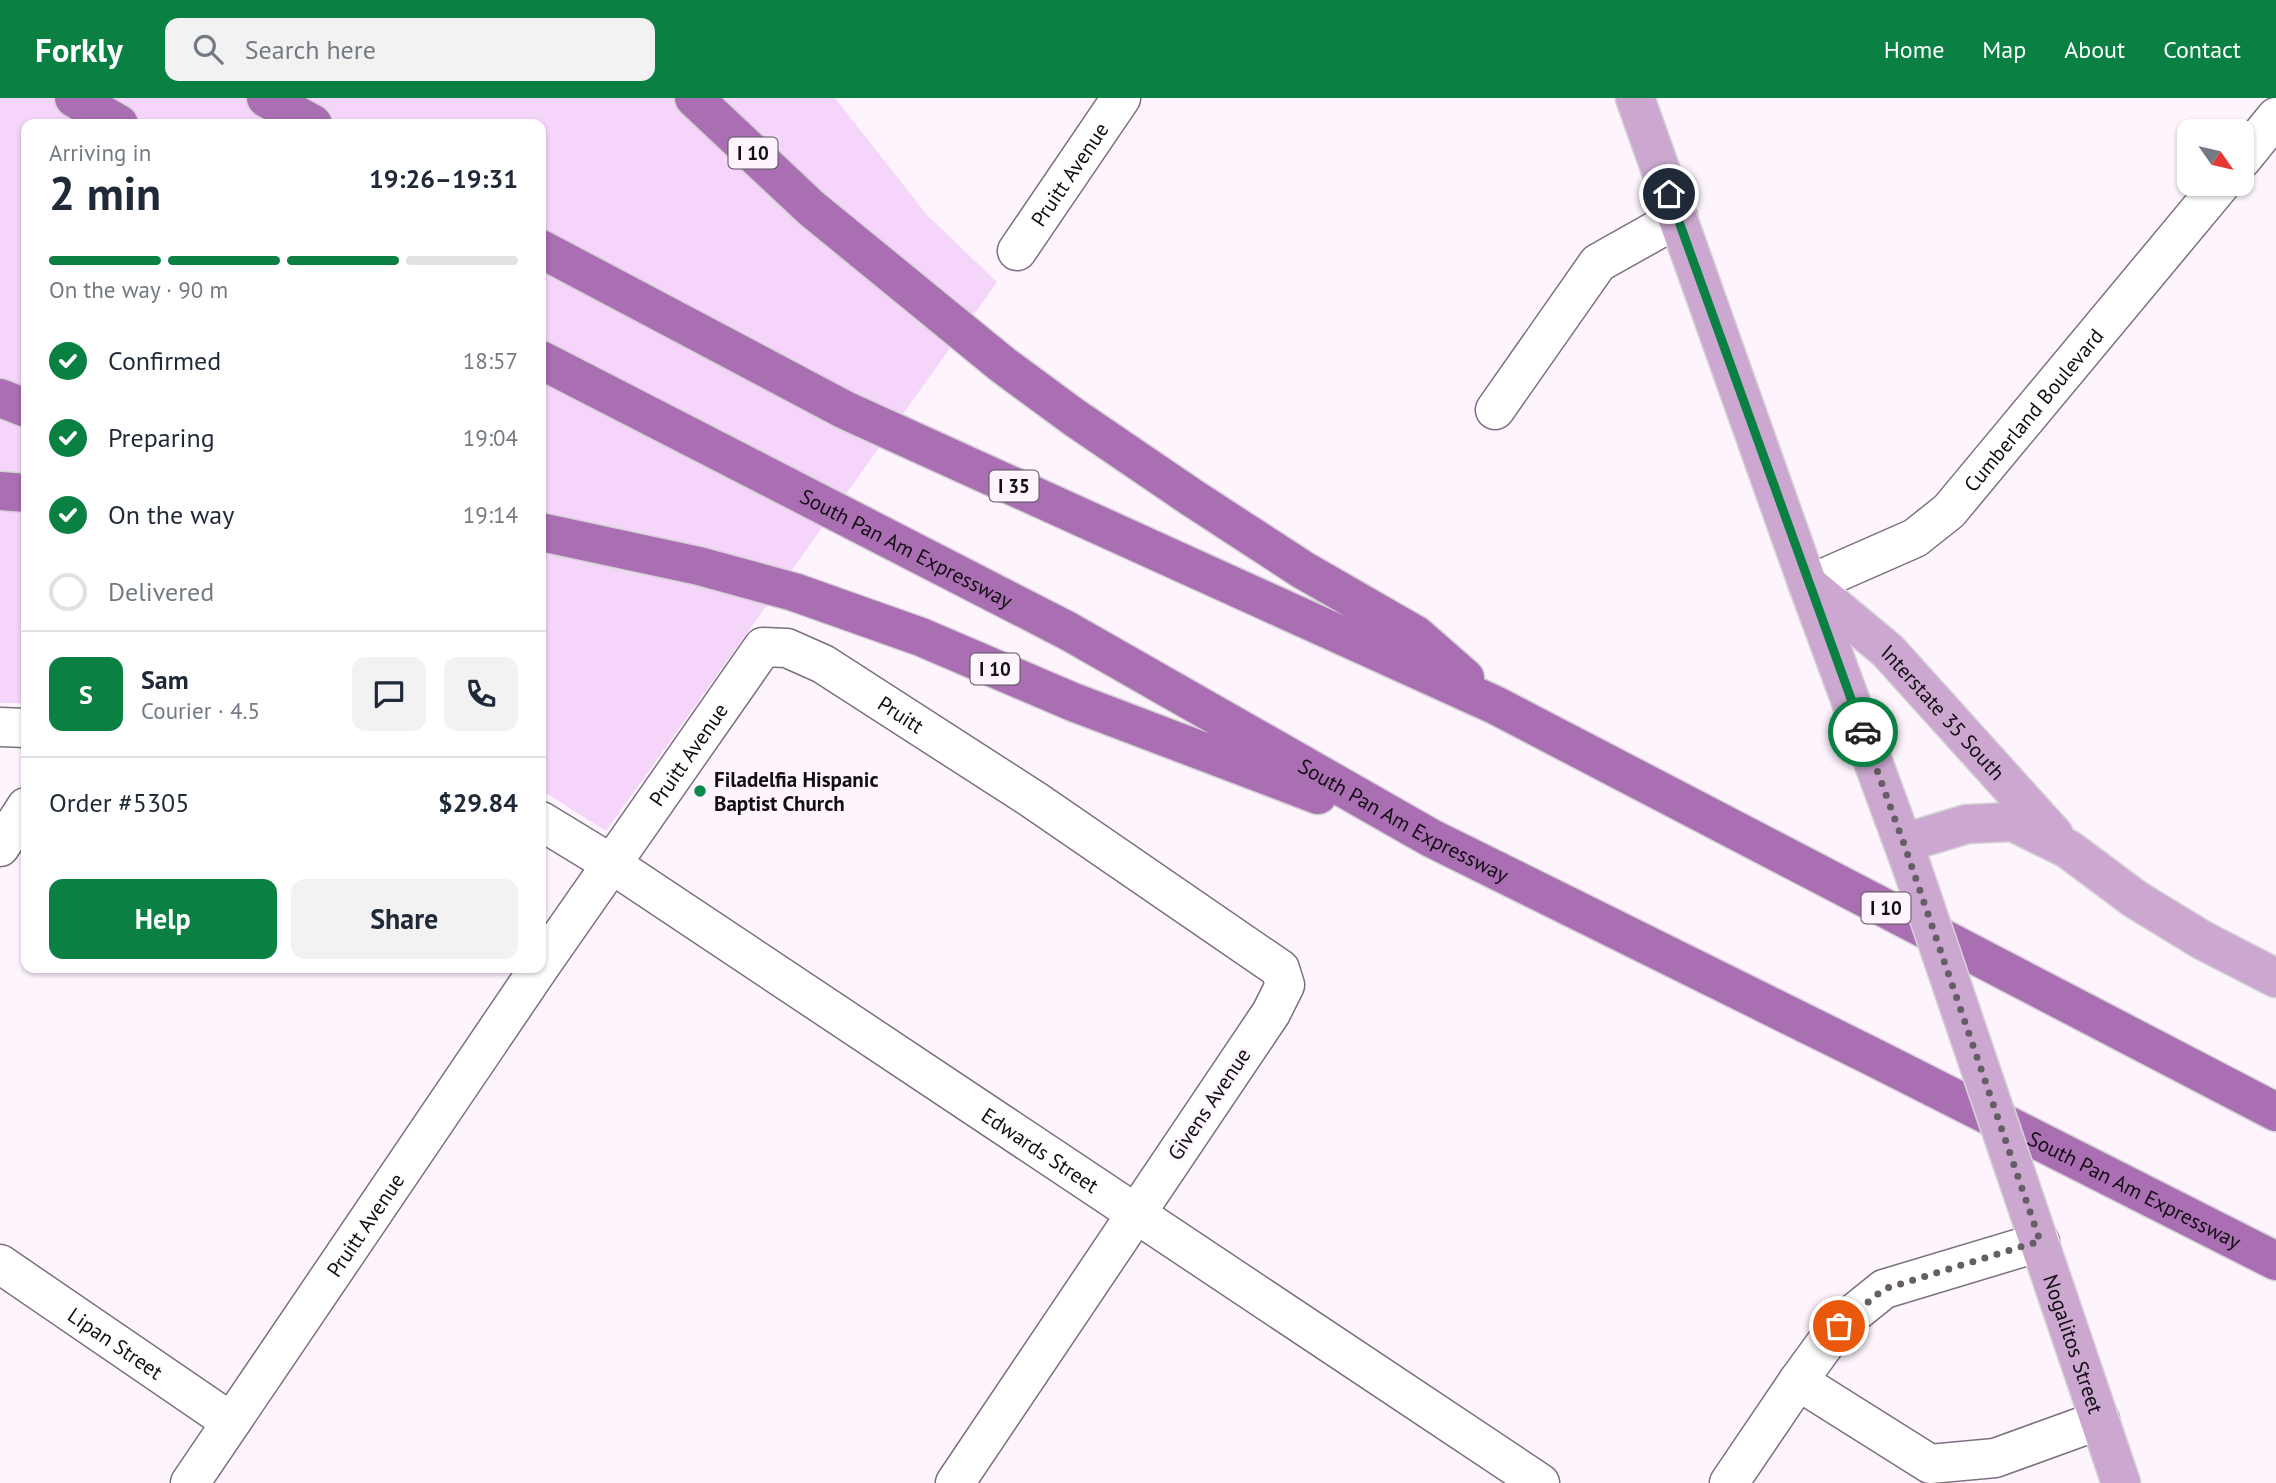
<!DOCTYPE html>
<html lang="en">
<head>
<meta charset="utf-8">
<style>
	:root { --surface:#fff; --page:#f2f2f3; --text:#1f2937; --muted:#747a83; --line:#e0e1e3; --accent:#0b8043 }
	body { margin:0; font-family:"PT Sans",sans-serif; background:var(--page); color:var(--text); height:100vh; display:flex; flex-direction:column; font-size:26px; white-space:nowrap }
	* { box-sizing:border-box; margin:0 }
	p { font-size:23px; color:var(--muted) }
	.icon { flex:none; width:38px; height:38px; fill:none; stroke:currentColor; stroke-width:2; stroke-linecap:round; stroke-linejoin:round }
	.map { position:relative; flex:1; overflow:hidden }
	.details { position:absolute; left:21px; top:21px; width:525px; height:854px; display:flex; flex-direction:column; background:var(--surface); border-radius:14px; box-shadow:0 2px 5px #0004 }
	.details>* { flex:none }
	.needle { width:46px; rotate:124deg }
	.buttons { position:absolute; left:2177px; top:21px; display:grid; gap:14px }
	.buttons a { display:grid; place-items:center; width:77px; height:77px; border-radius:14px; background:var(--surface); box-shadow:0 2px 5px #0004; font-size:35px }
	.pin { position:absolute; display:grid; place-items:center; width:60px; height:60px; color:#fff; margin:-30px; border:4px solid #fff; border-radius:50%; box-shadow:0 2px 7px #0007 }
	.courier { position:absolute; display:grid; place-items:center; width:70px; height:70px; margin:-35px; border:5px solid #0b8043; border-radius:50%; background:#fff; color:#222; box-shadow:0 2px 9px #0007 }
	.overview em { font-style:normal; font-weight:700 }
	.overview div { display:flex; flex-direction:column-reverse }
	.overview { display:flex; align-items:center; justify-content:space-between; height:119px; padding:0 28px }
	h1 { font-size:46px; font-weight:700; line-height:52px }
	.bar { display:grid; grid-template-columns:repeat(4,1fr); gap:10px 7px; align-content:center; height:84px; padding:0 28px }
	.bar i { height:9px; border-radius:5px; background:var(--line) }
	.bar .selected { background:var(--accent) }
	.bar p { grid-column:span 4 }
	.line { display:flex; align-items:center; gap:18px; padding:0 28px; border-top:2px solid var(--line) }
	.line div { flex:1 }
	.round { display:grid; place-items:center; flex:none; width:74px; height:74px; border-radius:14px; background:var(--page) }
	ol { padding:0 28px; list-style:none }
	li { display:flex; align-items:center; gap:21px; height:77px }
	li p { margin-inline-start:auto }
	li .icon { padding:7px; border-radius:50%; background:var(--accent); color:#fff; stroke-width:4 }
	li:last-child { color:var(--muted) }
	li i { width:38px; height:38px; border:4px solid var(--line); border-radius:50% }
	.primary-button { display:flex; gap:14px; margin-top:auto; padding:14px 28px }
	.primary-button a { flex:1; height:80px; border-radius:14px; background:var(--accent); color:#fff; font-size:28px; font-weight:700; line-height:80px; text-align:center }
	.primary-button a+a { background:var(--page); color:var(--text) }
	header { display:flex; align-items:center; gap:42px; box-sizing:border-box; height:98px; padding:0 35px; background:var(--accent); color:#fff }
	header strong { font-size:33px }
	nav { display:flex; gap:38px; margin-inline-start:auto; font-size:24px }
	.search { width:490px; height:63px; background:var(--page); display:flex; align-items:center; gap:18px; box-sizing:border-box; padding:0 24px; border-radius:14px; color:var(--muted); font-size:26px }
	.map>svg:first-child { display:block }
</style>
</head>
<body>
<header>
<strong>Forkly</strong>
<div class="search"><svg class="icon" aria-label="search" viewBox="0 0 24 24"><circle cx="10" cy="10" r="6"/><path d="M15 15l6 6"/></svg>Search here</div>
<nav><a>Home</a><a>Map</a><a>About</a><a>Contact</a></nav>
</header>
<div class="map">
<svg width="2276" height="1385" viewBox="0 0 2276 1385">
	<rect width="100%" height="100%" fill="#fdf4fe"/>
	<!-- green -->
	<polygon fill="#f6d5fa" points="0,0 835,0 927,117 997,184 606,733 541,692 541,26 26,26 26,605 0,605"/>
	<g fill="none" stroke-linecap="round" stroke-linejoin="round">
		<defs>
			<g id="minor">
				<polyline points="2242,61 2276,19"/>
				<path id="s1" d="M1017,153L1121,0"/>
				<polyline points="1495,312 1598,165 1678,120"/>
				<path id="s2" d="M1808,487L1915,440L1949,413L2221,86"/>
				<polyline points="0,629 26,630"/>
				<path id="s3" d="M541,723L610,765L1540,1385"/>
				<polyline points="0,749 26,709"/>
				<path id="s4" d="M541,867L763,549L787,550L823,566L1034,702L1280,871L1285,887L1271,915L955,1385"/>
				<path id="s5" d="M0,1166L231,1324"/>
				<polyline points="1798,1283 1930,1366 1995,1360 2100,1322"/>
				<path id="s6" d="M190,1385L539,870"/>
				<polyline points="1729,1385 1798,1283 1838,1228 1884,1191 2040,1144"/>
			</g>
			<g id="major">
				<polyline points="1635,0 1808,487 1911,767"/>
				<path id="s7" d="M1810,488L1888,553L2054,737"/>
				<polyline points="1904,745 1967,726 2013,724 2068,751 2135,801 2202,842 2276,880"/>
				<path id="s8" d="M2030,1117L2121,1385"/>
			</g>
			<g id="highway">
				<polyline points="74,0 119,26"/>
				<polyline points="266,0 313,26"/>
				<polyline points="694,0 811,110 1003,267 1075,320 1191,399 1303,472 1416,537 1465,580"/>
				<polyline points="541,151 845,312 1495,607 2276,1014"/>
				<path id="s9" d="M541,262L1068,533L1431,740L1873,959L2276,1163"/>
				<polyline points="0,300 26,310"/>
				<polyline points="0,393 26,395"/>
				<polyline points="541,434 699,468 794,494 921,539 1073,604 1318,697"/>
			</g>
		</defs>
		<!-- minor casing -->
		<use href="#minor" stroke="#7c707e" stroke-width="41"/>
		<!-- major casing -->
		<use href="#major" stroke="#d5d4d5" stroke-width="41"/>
		<!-- highway casing -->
		<use href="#highway" stroke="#d5d4d5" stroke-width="41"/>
		<!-- minor -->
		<use href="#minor" stroke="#fff" stroke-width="38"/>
		<!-- major -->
		<use href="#major" stroke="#cca8d1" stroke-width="38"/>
		<!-- highway -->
		<use href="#highway" stroke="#aa6eb3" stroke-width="38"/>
		<defs>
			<polyline id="major-bridge" points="1911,767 2030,1117"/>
		</defs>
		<!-- major-bridge casing -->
		<use href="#major-bridge" stroke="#d5d4d5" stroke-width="41" stroke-linecap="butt"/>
		<!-- major-bridge -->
		<use href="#major-bridge" stroke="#cca8d1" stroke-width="38"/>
	</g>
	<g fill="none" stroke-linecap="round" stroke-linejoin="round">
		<!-- done -->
		<polyline stroke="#655e65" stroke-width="7" stroke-dasharray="0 12.6" points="1839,1228 1884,1191 2040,1143 1904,746 1863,634"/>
		<!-- route -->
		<polyline stroke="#0b8043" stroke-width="9" points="1669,96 1863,634"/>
	</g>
	<!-- markers -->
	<circle fill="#088b48" stroke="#fdf4fe" stroke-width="2.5" cx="700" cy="693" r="7"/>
	<g text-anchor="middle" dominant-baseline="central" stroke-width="5" stroke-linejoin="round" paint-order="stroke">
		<!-- shield labels -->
		<g fill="#fdf4fe" stroke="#59535a" stroke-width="2">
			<rect x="728.5" y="39.5" width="49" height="31" rx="5"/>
			<rect x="989.5" y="372.5" width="49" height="31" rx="5"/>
			<rect x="970.5" y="555.5" width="49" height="31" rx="5"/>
			<rect x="1861.5" y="794.5" width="49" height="31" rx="5"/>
		</g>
		<g font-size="19" font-weight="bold" fill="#130e13">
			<text x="753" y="55">I 10</text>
			<text x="1014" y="388">I 35</text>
			<text x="995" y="571">I 10</text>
			<text x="1886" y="810">I 10</text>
		</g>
		<!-- street labels -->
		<g font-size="21" fill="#130e13" stroke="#fdf4fe">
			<text stroke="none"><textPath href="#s1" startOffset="93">Pruitt Avenue</textPath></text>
			<text stroke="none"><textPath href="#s2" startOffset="292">Cumberland Boulevard</textPath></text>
			<text stroke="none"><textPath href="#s9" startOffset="411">South Pan Am Expressway</textPath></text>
			<text stroke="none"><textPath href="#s7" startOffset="184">Interstate 35 South</textPath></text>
			<text stroke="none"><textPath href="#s4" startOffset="544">Pruitt</textPath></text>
			<text stroke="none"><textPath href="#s4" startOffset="257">Pruitt Avenue</textPath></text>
			<text stroke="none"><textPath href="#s9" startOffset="978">South Pan Am Expressway</textPath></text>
			<text transform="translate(1209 1006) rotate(-56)">Givens Avenue</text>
			<text stroke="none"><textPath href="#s3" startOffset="598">Edwards Street</textPath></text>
			<text stroke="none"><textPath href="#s9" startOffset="1797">South Pan Am Expressway</textPath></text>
			<text stroke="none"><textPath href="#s6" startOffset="312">Pruitt Avenue</textPath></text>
			<text stroke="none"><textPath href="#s5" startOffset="140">Lipan Street</textPath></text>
			<text stroke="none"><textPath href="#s8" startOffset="136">Nogalitos Street</textPath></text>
		</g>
		<!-- poi labels -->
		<g font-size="21" font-weight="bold" fill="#130e13" stroke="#fdf4fe" text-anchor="start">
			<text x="714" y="681">Filadelfia Hispanic<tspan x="714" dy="24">Baptist Church</tspan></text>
		</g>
	</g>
</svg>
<div class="buttons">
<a><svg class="needle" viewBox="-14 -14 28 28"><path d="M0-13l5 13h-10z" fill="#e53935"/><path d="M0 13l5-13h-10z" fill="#747a83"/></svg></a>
</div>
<div class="pin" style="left:1839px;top:1228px;background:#ea580c"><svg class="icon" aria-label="bag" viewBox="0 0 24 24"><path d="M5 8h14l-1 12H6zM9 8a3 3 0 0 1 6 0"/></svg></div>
<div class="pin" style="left:1669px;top:96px;background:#1f2937"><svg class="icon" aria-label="home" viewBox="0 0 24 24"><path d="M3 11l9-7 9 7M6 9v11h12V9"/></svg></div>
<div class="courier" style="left:1863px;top:634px"><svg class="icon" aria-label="car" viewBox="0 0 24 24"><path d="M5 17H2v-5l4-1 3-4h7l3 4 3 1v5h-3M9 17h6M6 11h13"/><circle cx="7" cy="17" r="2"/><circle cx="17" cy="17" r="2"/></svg></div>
<section class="details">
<div class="overview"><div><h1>2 min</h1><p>Arriving in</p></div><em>19:26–19:31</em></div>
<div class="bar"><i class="selected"></i><i class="selected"></i><i class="selected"></i><i></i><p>On the way · 90 m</p></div>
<ol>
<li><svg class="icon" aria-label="check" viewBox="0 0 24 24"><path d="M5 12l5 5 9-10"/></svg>Confirmed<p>18:57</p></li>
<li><svg class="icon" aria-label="check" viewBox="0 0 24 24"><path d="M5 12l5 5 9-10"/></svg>Preparing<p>19:04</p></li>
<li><svg class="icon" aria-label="check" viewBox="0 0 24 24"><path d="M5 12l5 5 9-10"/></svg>On the way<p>19:14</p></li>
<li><i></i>Delivered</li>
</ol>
<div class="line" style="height:126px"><b class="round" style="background:var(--accent);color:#fff">S</b><div><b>Sam</b><p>Courier · 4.5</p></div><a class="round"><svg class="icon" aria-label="chat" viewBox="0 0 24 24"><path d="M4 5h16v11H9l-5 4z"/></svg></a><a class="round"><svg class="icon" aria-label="phone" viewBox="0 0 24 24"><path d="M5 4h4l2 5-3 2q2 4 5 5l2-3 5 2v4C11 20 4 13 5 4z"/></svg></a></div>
<div class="line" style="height:91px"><div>Order #5305</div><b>$29.84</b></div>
<div class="primary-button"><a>Help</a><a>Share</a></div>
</section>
</div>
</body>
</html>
